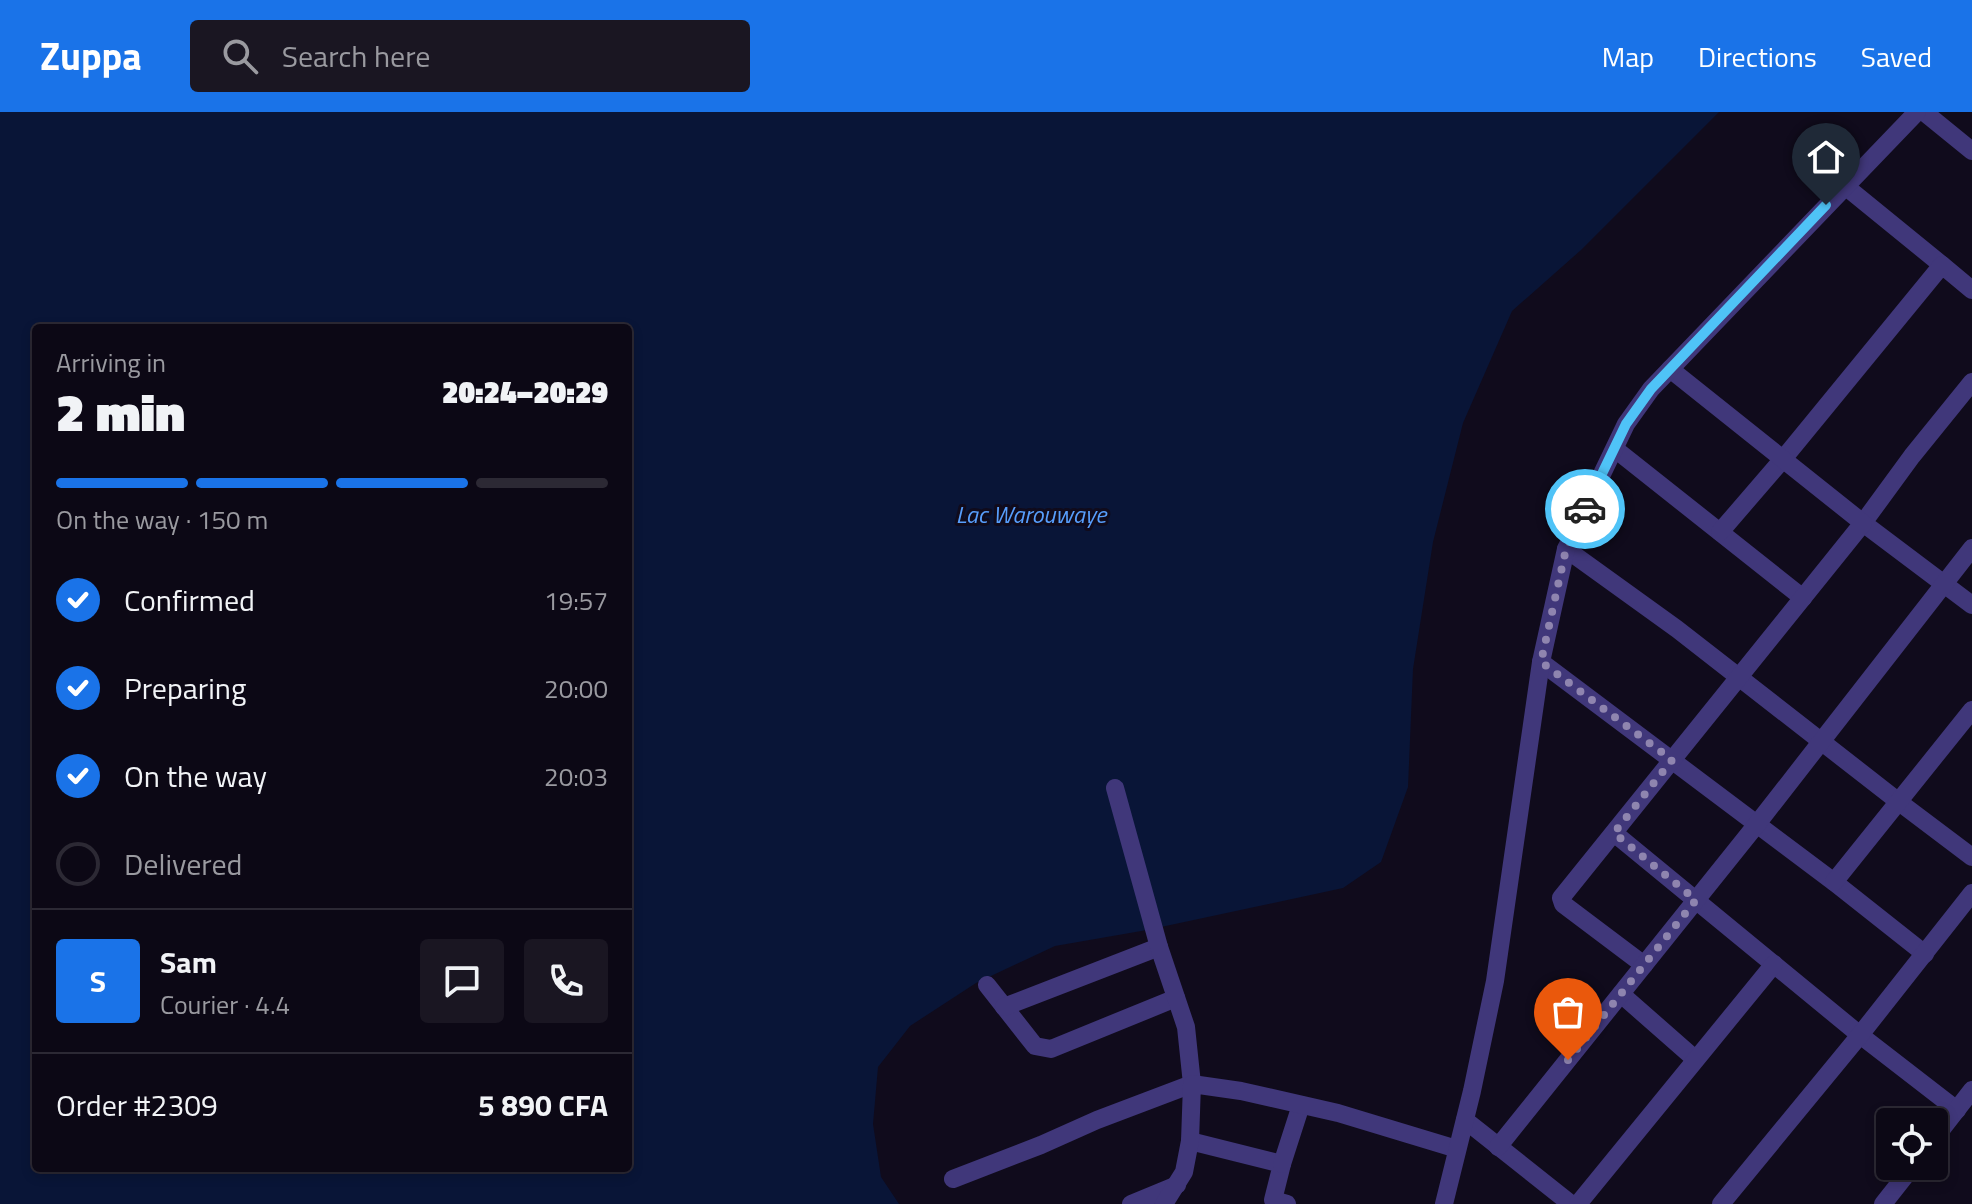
<!DOCTYPE html>
<html lang="en">
<head>
<meta charset="utf-8">
<style>
	:root { --surface:#0c0815; --page:#1a1622; --text:#f1f3f6; --muted:#9a9aa0; --line:#2c2934; --accent:#1a73e8 }
	body { margin:0; font-family:"Titillium Web",sans-serif; background:var(--page); color:var(--text); height:100vh; display:flex; flex-direction:column; font-size:30px; white-space:nowrap }
	* { box-sizing:border-box; margin:0 }
	p { font-size:26px; color:var(--muted) }
	.icon { flex:none; width:44px; height:44px; fill:none; stroke:currentColor; stroke-width:2; stroke-linecap:round; stroke-linejoin:round }
	.map { position:relative; flex:1; overflow:hidden }
	.side { position:absolute; left:32px; top:212px; width:600px; height:848px; display:flex; flex-direction:column; background:var(--surface); border-radius:8px; box-shadow:0 4px 12px #0003,0 0 0 2px var(--line) }
	.side>* { flex:none }
	.tools { position:absolute; left:1876px; top:996px; display:grid; gap:16px }
	.tools a { display:grid; place-items:center; width:72px; height:72px; border-radius:8px; background:var(--surface); box-shadow:0 4px 12px #0003,0 0 0 2px var(--line); font-size:40px }
	.pin { position:absolute; display:grid; place-items:center; width:68px; height:68px; color:#fff; margin:-82px -34px; border-radius:50% 50% 50% 0; rotate:-45deg; box-shadow:0 0 8px #0007 }
	.pin .icon { rotate:45deg }
	.courier { position:absolute; display:grid; place-items:center; width:80px; height:80px; margin:-40px; border:6px solid #4fc3f7; border-radius:50%; background:#fff; color:#222; box-shadow:0 2px 10px #0007 }
	.headline em { font-style:normal; font-weight:800 }
	.headline div { display:flex; flex-direction:column-reverse }
	.headline { display:flex; align-items:center; justify-content:space-between; height:136px; padding:0 24px }
	h1 { font-size:52px; font-weight:800; line-height:60px }
	.bar { display:grid; grid-template-columns:repeat(4,1fr); gap:12px 8px; align-content:center; height:96px; padding:0 24px }
	.bar i { height:10px; border-radius:6px; background:var(--line) }
	.bar .active { background:var(--accent) }
	.bar p { grid-column:span 4 }
	.line { display:flex; align-items:center; gap:20px; padding:0 24px; border-top:2px solid var(--line) }
	.line div { flex:1 }
	.round { display:grid; place-items:center; flex:none; width:84px; height:84px; border-radius:8px; background:var(--page) }
	ol { padding:0 24px; list-style:none }
	li { display:flex; align-items:center; gap:24px; height:88px }
	li p { margin-inline-start:auto }
	li .icon { padding:8px; border-radius:50%; background:var(--accent); color:#fff; stroke-width:4 }
	li:last-child { color:var(--muted) }
	li i { width:44px; height:44px; border:4px solid var(--line); border-radius:50% }
	header { display:flex; align-items:center; gap:48px; box-sizing:border-box; height:112px; padding:0 40px; background:var(--accent); color:#fff }
	header strong { font-size:38px }
	nav { display:flex; gap:44px; margin-inline-start:auto; font-size:28px }
	.search { width:560px; height:72px; background:var(--page); display:flex; align-items:center; gap:20px; box-sizing:border-box; padding:0 28px; border-radius:8px; color:var(--muted); font-size:30px }
	.map>svg:first-child { display:block }
</style>
</head>
<body>
<header>
<strong>Zuppa</strong>
<div class="search"><svg class="icon" aria-label="search" viewBox="0 0 24 24"><circle cx="10" cy="10" r="6"/><path d="M15 15l6 6"/></svg>Search here</div>
<nav><a>Map</a><a>Directions</a><a>Saved</a></nav>
</header>
<div class="map">
<svg width="1972" height="1092" viewBox="0 0 1972 1092">
	<rect width="100%" height="100%" fill="#100b1c"/>
	<!-- water -->
	<path fill="#091537" fill-rule="evenodd" d="M0,0H1719L1581,138L1512,199L1463,311L1433,430L1413,557L1408,675L1381,750L1343,776L1147,818L1055,834L976,871L910,914L878,955L873,1012L881,1065L899,1092H0ZM36,216H628V1056H36Z"/>
	<g fill="none" stroke-linecap="round" stroke-linejoin="round">
		<!-- street -->
		<g stroke="#40377a" stroke-width="18">
			<polyline points="1924,0 1972,39"/>
			<polyline points="1845,74 1942,153"/>
			<polyline points="1972,270 1912,344 1863,411 1972,493"/>
			<polyline points="1615,337 1803,486"/>
			<polyline points="1720,420 1783,347 1942,153 1972,178"/>
			<polyline points="1566,437 1677,517 1899,690 1972,745"/>
			<polyline points="1541,550 1834,770 1925,842"/>
			<polyline points="1614,721 1860,923 1957,998"/>
			<polyline points="1834,770 1972,598"/>
			<polyline points="1644,853 1563,792 1561,786 1863,411 1670,257"/>
			<polyline points="987,873 1035,934 1051,937 1176,886"/>
			<polyline points="1621,882 1695,947"/>
			<polyline points="1004,895 1159,835"/>
			<polyline points="1465,1008 1571,1092"/>
			<polyline points="1934,1027 1972,978"/>
			<polyline points="1190,1029 1282,1052 1273,1088 1287,1092"/>
			<polyline points="1498,1035 1757,712 1972,436"/>
			<polyline points="1282,1052 1301,993"/>
			<polyline points="953,1067 1041,1033 1097,1008 1192,972 1186,915 1159,835 1115,676"/>
			<polyline points="1131,1092 1177,1073"/>
			<polyline points="1164,1092 1184,1060 1190,1029 1192,972 1241,979 1338,1001 1457,1037"/>
			<polyline points="1444,1092 1472,979 1495,869 1541,550 1566,437 1626,312 1651,277 1917,0"/>
			<polyline points="1578,1092 1774,852"/>
			<polyline points="1721,1092 1860,923 1972,781"/>
			<polyline points="1883,1092 1913,1054"/>
		</g>
	</g>
	<g fill="none" stroke-linecap="round" stroke-linejoin="round">
		<!-- done -->
		<polyline stroke="#8f85af" stroke-width="8" stroke-dasharray="0 14.4" points="1568,948 1696,788 1614,721 1672,648 1541,550 1566,437 1585,397"/>
		<!-- route -->
		<polyline stroke="#4fc3f7" stroke-width="10" points="1585,397 1626,312 1651,277 1826,93"/>
	</g>
	<g text-anchor="middle" dominant-baseline="central" stroke-width="6" stroke-linejoin="round" paint-order="stroke">
		<!-- water labels -->
		<g font-size="24" font-style="italic" fill="#579efc" stroke="#100b1c">
			<text x="1031" y="402">Lac Warouwaye</text>
		</g>
	</g>
</svg>
<div class="tools">
<a><svg class="icon" aria-label="locate" viewBox="0 0 24 24"><circle cx="12" cy="12" r="6"/><path d="M12 2v4M12 18v4M2 12h4M18 12h4"/></svg></a>
</div>
<div class="pin" style="left:1568px;top:948px;background:#ea580c"><svg class="icon" aria-label="bag" viewBox="0 0 24 24"><path d="M5 8h14l-1 12H6zM9 8a3 3 0 0 1 6 0"/></svg></div>
<div class="pin" style="left:1826px;top:93px;background:#1f2937"><svg class="icon" aria-label="home" viewBox="0 0 24 24"><path d="M3 11l9-7 9 7M6 9v11h12V9"/></svg></div>
<div class="courier" style="left:1585px;top:397px"><svg class="icon" aria-label="car" viewBox="0 0 24 24"><path d="M5 17H2v-5l4-1 3-4h7l3 4 3 1v5h-3M9 17h6M6 11h13"/><circle cx="7" cy="17" r="2"/><circle cx="17" cy="17" r="2"/></svg></div>
<section class="side">
<div class="headline"><div><h1>2 min</h1><p>Arriving in</p></div><em>20:24–20:29</em></div>
<div class="bar"><i class="active"></i><i class="active"></i><i class="active"></i><i></i><p>On the way · 150 m</p></div>
<ol>
<li><svg class="icon" aria-label="check" viewBox="0 0 24 24"><path d="M5 12l5 5 9-10"/></svg>Confirmed<p>19:57</p></li>
<li><svg class="icon" aria-label="check" viewBox="0 0 24 24"><path d="M5 12l5 5 9-10"/></svg>Preparing<p>20:00</p></li>
<li><svg class="icon" aria-label="check" viewBox="0 0 24 24"><path d="M5 12l5 5 9-10"/></svg>On the way<p>20:03</p></li>
<li><i></i>Delivered</li>
</ol>
<div class="line" style="height:144px"><b class="round" style="background:var(--accent);color:#fff">S</b><div><b>Sam</b><p>Courier · 4.4</p></div><a class="round"><svg class="icon" aria-label="chat" viewBox="0 0 24 24"><path d="M4 5h16v11H9l-5 4z"/></svg></a><a class="round"><svg class="icon" aria-label="phone" viewBox="0 0 24 24"><path d="M5 4h4l2 5-3 2q2 4 5 5l2-3 5 2v4C11 20 4 13 5 4z"/></svg></a></div>
<div class="line" style="height:104px"><div>Order #2309</div><b>5 890 CFA</b></div>
</section>
</div>
</body>
</html>
